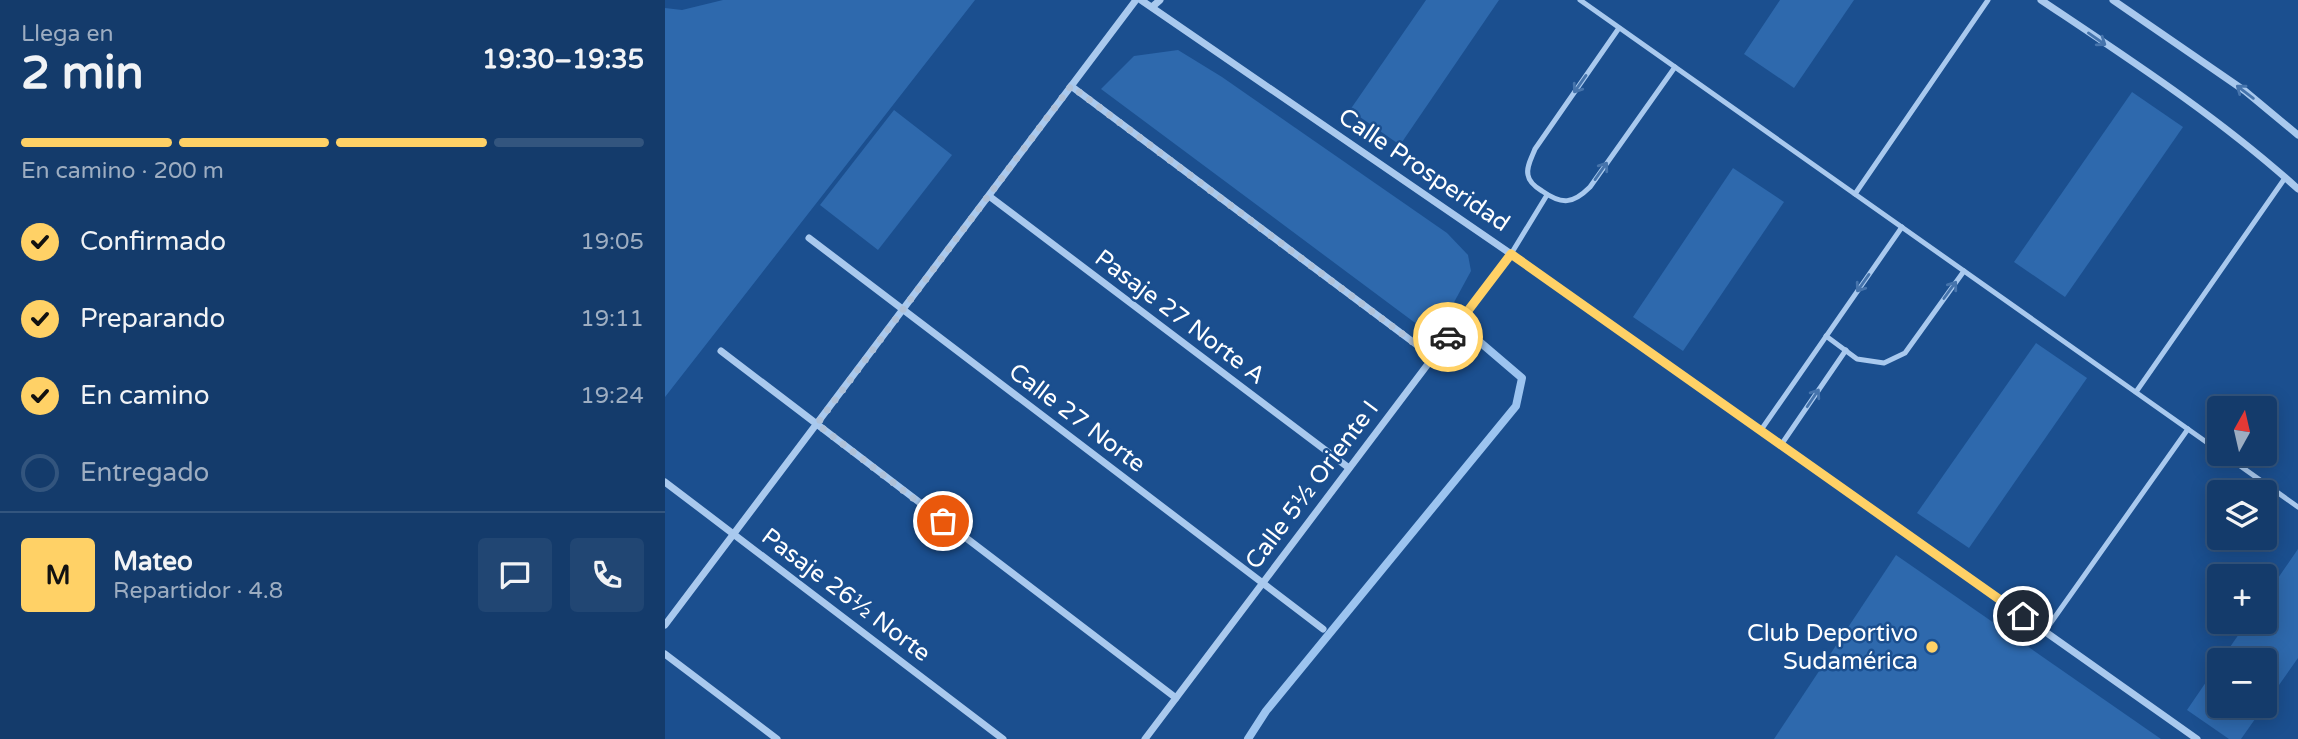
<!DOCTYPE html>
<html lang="es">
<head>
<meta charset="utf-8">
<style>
	:root { --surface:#143b6b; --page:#214673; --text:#f1f3f6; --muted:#9dadc1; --line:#33557e; --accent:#ffd166 }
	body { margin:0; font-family:"Varela Round",sans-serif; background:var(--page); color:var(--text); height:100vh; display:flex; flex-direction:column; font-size:26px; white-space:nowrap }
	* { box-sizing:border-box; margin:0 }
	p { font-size:23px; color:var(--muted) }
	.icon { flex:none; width:38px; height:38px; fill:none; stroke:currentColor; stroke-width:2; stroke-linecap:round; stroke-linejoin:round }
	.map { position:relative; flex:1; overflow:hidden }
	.drawer { display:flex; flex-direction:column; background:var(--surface); width:665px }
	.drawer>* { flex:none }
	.needle { width:46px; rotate:8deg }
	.tools { position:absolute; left:1542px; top:396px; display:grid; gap:14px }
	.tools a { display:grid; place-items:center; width:70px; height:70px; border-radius:7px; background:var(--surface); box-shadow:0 4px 18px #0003,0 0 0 2px var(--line); font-size:35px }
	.pin { position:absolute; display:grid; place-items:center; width:60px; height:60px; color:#fff; margin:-30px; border:4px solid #fff; border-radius:50%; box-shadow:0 2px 7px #0007 }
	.courier { position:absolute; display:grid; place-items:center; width:70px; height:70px; margin:-35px; border:5px solid #ffd166; border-radius:50%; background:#fff; color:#222; box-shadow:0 2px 9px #0007 }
	.headline em { font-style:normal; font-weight:700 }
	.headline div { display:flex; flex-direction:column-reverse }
	.headline { display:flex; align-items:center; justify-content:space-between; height:119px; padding:0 21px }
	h1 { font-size:46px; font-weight:700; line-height:52px }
	.bar { display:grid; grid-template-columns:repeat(4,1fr); gap:10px 7px; align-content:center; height:84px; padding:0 21px }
	.bar i { height:9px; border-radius:5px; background:var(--line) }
	.bar .current { background:var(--accent) }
	.bar p { grid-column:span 4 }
	.line { display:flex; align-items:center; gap:18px; padding:0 21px; border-top:2px solid var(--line) }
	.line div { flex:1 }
	.round { display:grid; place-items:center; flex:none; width:74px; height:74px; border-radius:7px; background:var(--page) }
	ol { padding:0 21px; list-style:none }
	li { display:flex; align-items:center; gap:21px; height:77px }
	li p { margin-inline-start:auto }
	li .icon { padding:7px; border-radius:50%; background:var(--accent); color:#111; stroke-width:4 }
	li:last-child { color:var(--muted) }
	li i { width:38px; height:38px; border:4px solid var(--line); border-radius:50% }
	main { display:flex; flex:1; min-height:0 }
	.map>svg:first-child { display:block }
</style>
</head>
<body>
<main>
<section class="drawer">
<div class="headline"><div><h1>2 min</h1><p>Llega en</p></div><em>19:30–19:35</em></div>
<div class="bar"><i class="current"></i><i class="current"></i><i class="current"></i><i></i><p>En camino · 200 m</p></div>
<ol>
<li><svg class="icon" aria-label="check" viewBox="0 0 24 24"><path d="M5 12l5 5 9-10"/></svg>Confirmado<p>19:05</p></li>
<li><svg class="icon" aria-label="check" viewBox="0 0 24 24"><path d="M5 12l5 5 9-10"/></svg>Preparando<p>19:11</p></li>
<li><svg class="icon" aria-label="check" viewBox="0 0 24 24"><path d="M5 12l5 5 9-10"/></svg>En camino<p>19:24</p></li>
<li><i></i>Entregado</li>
</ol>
<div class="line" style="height:126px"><b class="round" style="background:var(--accent);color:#111">M</b><div><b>Mateo</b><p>Repartidor · 4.8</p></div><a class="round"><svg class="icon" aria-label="chat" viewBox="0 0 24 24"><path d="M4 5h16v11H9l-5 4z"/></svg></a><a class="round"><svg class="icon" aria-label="phone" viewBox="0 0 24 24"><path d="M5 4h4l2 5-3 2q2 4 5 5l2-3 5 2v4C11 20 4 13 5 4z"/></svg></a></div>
</section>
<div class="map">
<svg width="1633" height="739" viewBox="0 0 1633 739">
	<rect width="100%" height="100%" fill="#1b4f8f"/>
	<!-- green -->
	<g fill="#2e69ad">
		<polygon points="58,0 310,0 0,397 0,8 17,10"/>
		<polygon points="761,0 834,0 735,145 685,110"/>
		<polygon points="1115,0 1189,0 1129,88 1079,54"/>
		<polygon points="513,50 557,77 782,233 803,255 806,271 787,306 765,334 436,89 469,56"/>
		<polygon points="1467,92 1518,127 1400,297 1349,262"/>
		<polygon points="229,110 287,155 213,250 155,205"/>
		<polygon points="1068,168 1119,202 1018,351 968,317"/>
		<polygon points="1371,343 1422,378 1304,548 1252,513"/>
		<polygon points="1633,549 1633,658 1576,739 1564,739 1522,710 1554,663 1554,705 1600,705 1600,660 1556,660 1583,621 1600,621 1600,597"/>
		<polygon points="1231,555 1496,739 1109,739"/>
	</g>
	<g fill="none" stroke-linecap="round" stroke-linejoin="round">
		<!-- stream -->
		<polyline stroke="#9cc4f0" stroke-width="8" points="583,739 601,711 851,406 857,378 809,337"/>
		<!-- lane -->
		<g stroke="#a9c9ee" stroke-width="5">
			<polyline points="915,0 1554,451"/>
			<path d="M954,28L870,149C867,157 861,167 863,175C864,182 872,188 877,191C897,205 908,204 925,187L1010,67"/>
			<polyline points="1190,194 1323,0"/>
			<polyline points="846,254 882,195"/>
			<polyline points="1161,336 1192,359 1219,363 1240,353 1299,271"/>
			<polyline points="1471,392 1620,178"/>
			<polyline points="1096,430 1237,227"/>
			<polyline points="1116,445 1181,350"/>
			<polyline points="1557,453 1633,507"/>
			<polyline points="1380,631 1523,429"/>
		</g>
		<!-- street -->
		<g stroke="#a9c9ee" stroke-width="7">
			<polyline points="476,0 846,254 1532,739"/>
			<path d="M1376,0C1464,59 1555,118 1633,189"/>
			<polyline points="1448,0 1580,91 1633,135"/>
			<polyline points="487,7 495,0"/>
			<polyline points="406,86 768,357"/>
			<polyline points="324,196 684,468"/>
			<polyline points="144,238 658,629"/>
			<polyline points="56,351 511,698"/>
			<polyline points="0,482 338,739"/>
			<polyline points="0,625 471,0"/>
			<polyline points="0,654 112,739"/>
			<polyline points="480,739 846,254"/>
		</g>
	</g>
	<!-- one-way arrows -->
	<defs><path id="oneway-shaft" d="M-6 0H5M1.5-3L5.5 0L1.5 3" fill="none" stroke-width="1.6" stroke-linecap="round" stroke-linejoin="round" transform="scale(1.75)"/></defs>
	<g stroke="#4674ac">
		<use href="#oneway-shaft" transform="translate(1432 39) rotate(35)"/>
		<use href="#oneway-shaft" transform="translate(915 84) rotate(125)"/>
		<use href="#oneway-shaft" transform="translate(1580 92) rotate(-143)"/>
		<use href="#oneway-shaft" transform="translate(936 171) rotate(-55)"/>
		<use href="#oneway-shaft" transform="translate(1198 283) rotate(125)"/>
		<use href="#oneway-shaft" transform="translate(1285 290) rotate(-54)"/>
		<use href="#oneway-shaft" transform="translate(1148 398) rotate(-56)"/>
	</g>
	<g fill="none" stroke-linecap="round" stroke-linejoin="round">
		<!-- done -->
		<polyline stroke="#afc1d8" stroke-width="7" stroke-dasharray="0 12.6" points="278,521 152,424 406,86 768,357 783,337"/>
		<!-- route -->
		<polyline stroke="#ffd166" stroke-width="9" points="783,337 846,254 1358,616"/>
	</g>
	<!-- markers -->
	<circle fill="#ffd166" stroke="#1b4f8f" stroke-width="2.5" cx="1267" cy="647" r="7"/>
	<g text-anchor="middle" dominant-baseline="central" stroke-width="5" stroke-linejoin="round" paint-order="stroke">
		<!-- street labels -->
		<g font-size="24" fill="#fff" stroke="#1b4f8f">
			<text transform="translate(759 170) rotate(34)">Calle Prosperidad</text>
			<text transform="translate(515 317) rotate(37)">Pasaje 27 Norte A</text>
			<text transform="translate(412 418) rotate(37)">Calle 27 Norte</text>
			<text transform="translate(647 485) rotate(-53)">Calle 5½ Oriente I</text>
			<text transform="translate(181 595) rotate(37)">Pasaje 26½ Norte</text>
		</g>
		<!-- poi labels -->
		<g font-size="24" fill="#fff" stroke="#1b4f8f" text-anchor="end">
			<text x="1253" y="633">Club Deportivo<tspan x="1253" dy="28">Sudamérica</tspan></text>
		</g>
	</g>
</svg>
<div class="tools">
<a><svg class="needle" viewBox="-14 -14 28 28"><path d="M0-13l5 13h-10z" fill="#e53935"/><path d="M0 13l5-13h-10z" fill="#9dadc1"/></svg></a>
<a><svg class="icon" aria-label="layers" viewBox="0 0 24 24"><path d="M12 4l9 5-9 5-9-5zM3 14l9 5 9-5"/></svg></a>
<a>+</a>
<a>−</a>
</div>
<div class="pin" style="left:278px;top:521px;background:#ea580c"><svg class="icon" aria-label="bag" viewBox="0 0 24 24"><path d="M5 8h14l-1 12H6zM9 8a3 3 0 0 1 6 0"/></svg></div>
<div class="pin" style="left:1358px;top:616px;background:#1f2937"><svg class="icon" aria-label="home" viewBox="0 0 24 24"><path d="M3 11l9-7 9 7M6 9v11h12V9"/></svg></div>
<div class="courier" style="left:783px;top:337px"><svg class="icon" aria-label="car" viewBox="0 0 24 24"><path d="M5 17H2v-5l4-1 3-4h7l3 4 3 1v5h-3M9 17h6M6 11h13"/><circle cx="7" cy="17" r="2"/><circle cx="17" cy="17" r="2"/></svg></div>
</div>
</main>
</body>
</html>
